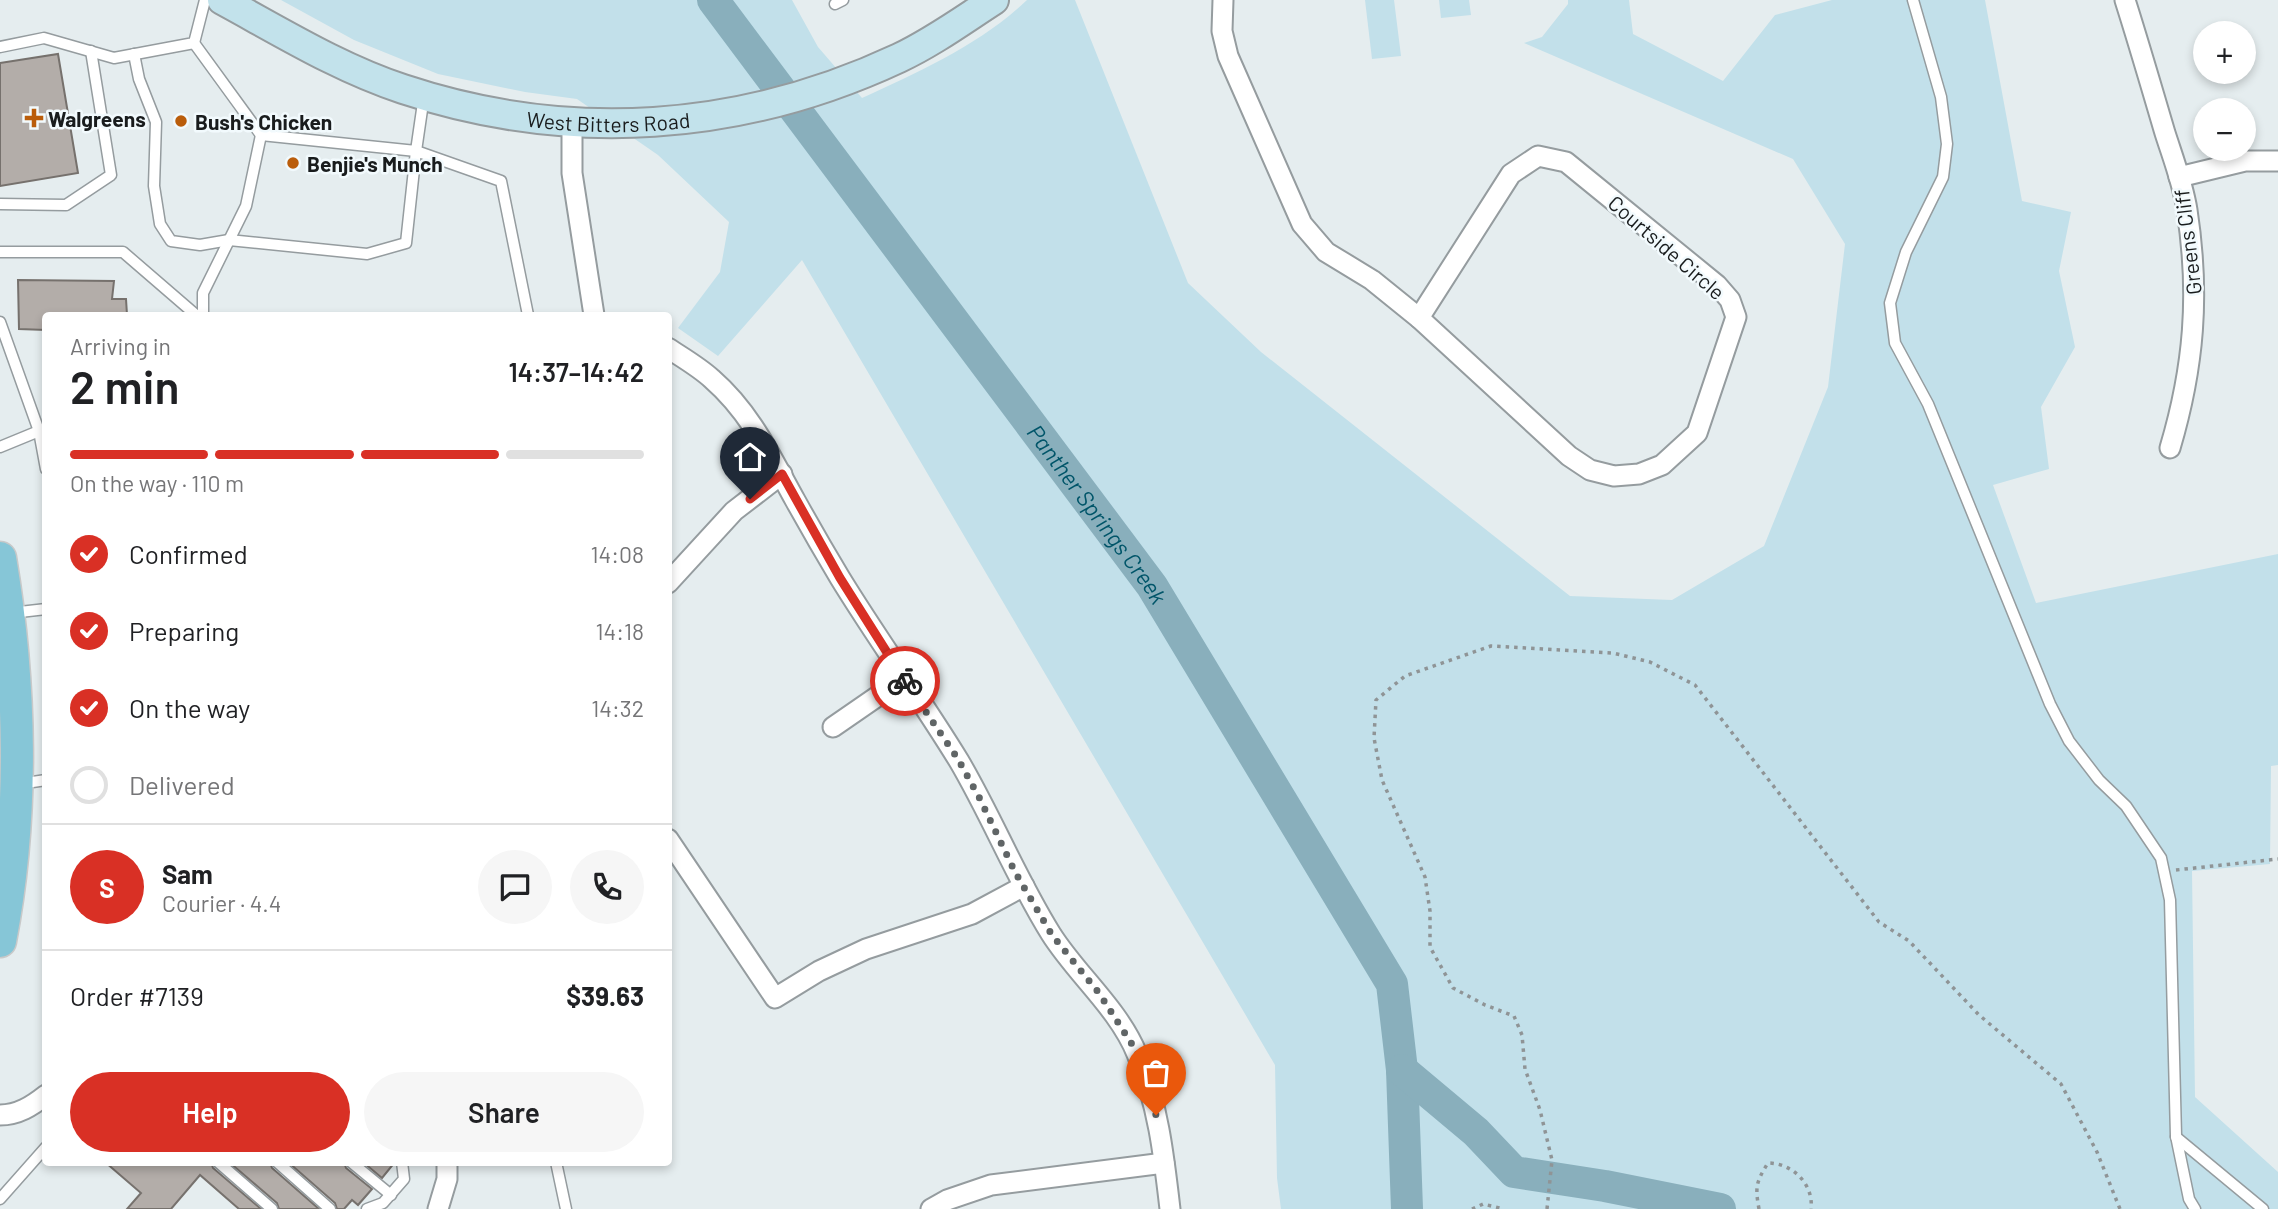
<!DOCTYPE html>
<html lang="en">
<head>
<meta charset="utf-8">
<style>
	:root { --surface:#fff; --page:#f6f6f6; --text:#202124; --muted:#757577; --line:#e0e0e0; --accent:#d93025 }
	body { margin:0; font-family:Barlow,sans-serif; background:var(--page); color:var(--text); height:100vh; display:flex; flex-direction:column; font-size:26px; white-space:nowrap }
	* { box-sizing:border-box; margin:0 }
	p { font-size:23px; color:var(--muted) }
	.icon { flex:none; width:38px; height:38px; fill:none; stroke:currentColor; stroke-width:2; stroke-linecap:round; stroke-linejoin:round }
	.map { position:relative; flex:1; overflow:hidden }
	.drawer { position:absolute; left:42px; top:312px; width:630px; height:854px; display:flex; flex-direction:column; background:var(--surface); border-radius:7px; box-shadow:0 4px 10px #0003 }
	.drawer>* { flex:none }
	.fabs { position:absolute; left:2193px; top:21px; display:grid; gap:14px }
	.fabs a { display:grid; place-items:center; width:63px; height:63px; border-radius:50%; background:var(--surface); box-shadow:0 4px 10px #0003; font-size:35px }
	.pin { position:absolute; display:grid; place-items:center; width:60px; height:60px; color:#fff; margin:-72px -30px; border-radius:50% 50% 50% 0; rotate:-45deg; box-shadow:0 0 7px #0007 }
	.pin .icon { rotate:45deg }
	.courier { position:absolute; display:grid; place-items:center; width:70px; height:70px; margin:-35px; border:5px solid #d93025; border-radius:50%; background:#fff; color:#222; box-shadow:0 2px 9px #0007 }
	.head em { font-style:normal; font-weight:600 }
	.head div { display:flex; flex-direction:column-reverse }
	.head { display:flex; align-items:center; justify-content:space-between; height:119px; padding:0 28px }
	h1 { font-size:46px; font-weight:600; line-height:52px }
	.bar { display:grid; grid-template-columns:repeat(4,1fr); gap:10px 7px; align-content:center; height:84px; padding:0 28px }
	.bar i { height:9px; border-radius:5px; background:var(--line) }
	.bar .selected { background:var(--accent) }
	.bar p { grid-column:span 4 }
	.line { display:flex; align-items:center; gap:18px; padding:0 28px; border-top:2px solid var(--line) }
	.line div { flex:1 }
	.round { display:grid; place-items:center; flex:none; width:74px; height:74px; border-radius:37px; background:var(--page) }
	ol { padding:0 28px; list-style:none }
	li { display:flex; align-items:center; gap:21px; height:77px }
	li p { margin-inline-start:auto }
	li .icon { padding:7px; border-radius:50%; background:var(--accent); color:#fff; stroke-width:4 }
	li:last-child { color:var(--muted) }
	li i { width:38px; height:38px; border:4px solid var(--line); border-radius:50% }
	.button { display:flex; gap:14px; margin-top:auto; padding:14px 28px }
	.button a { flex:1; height:80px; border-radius:42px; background:var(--accent); color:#fff; font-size:28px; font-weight:600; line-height:80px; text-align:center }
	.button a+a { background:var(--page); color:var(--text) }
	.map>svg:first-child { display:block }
</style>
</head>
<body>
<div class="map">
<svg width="2278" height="1209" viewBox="0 0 2278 1209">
	<rect width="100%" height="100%" fill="#e5edef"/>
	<!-- green -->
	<g fill="#c2e0ea">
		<path d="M281,0H792L818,47L862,98C919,72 981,44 1027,0H1075L1188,283L1261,352L1570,596L1672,600L1764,546L1828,387L1845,244L1793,159L1524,43L1542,37L1568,4V0H1629L1633,34L1723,81L1775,15L1832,0H1985L2022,201L2071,212L2059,271L2075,347L2041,407L2049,469L1993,485L2036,603L2278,554V765L2271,766L2270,864L2192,871L2195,1097L2278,1172V1209H1281L1277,1178L1275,1065L802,260L718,356L678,328L720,272L729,222L658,155L577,99L525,92L438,74L354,40Z"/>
		<polygon points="1365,0 1394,0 1401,56 1372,59"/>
		<polygon points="1439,0 1469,0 1471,15 1441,18"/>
	</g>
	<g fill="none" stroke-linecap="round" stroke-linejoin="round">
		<!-- river -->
		<g stroke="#89afbc" stroke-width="32">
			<path id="s1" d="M713,0L1152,586L1392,984L1402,1070L1407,1209"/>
			<polyline points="1402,1070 1476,1132 1514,1172 1605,1186 1720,1209"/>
		</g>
	</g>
	<!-- building -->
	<g fill="#b3ada9" stroke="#76716d" stroke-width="2">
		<polygon points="58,54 78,173 0,186 0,63"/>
		<polygon points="18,280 114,281 112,299 126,299 127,315 46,315 46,330 19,329"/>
		<polygon points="105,1162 211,1162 213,1168 261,1209 239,1209 200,1175 171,1209 127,1209 141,1193"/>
		<polygon points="229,1162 270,1162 272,1168 319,1209 279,1209 277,1203"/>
		<polygon points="288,1162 344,1162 346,1168 372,1189 358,1205 352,1200 344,1209 337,1209 335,1203"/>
		<polygon points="363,1162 395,1162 382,1178"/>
	</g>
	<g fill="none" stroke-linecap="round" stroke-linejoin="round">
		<defs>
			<g id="service">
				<polyline points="1913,0 1941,97 1947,144 1943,177 1906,252 1890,303 1895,343 1928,404 2050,704 2069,741 2099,780 2126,806 2161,858 2170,900 2176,1136 2189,1199 2195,1209"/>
				<polyline points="835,4 843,0"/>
				<polyline points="194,43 261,135 416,151 424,96"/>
				<polyline points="0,47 44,38 114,58 194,43 205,0"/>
				<polyline points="134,54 139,79 156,122 154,186 160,224 171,241 200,245 229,240 367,254 406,243 416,151 501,181 528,315"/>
				<polyline points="0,204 66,205 111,175 91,51"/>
				<polyline points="0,252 123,252 196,315"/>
				<polyline points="203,315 203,293 246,206 261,135"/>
				<polyline points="0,322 39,431 46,469"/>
				<polyline points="0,447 39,431 46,431"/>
				<polyline points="11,613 46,609"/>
				<polyline points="19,784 46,780"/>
				<polyline points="2176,1137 2263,1209"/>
				<polyline points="218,1162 272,1209"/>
				<polyline points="277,1162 330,1209"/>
				<polyline points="351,1162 391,1195"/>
				<polyline points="556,1162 566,1209"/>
				<polyline points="0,1199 46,1147"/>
				<polyline points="367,1209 383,1203 404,1179 402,1162"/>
			</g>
			<g id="minor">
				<polyline points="1223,0 1222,31 1228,56 1302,224 1326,252 1372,280 1419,318"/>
				<path d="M2125,0C2139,44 2152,89 2165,133C2173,158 2183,184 2187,210C2200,295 2194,367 2170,448"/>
				<polyline points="572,122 572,173 594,315"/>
				<polygon points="1538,156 1566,162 1717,285 1730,300 1736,317 1697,433 1662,465 1639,474 1614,476 1590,470 1569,456 1419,318 1511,174"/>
				<polyline points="2179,177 2245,161 2278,161"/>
				<path d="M668,348C683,358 699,367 712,379C751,413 771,457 795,500C810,527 825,553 840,578C878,640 921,699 959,761C992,817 1016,878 1051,934C1077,975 1118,1008 1137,1054C1158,1103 1164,1157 1170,1209"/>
				<polyline points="668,583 734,511 782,474"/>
				<polyline points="833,727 904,678"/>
				<polyline points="668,839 775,998 819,971 866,949 972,914 1024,886"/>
				<path d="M0,1115C18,1115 32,1106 46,1095"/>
				<polyline points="438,1209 447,1179 447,1162"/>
				<polyline points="931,1209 947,1200 991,1185 1164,1163"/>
			</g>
			<g id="secondary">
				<path id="s2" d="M222,0C281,32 339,68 403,89C569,144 741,132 899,58C933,42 963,20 994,0"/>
			</g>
			<path id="primary" d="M0,558C21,683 24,816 0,941"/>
		</defs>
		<!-- service casing -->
		<use href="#service" stroke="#959c9f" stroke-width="13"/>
		<!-- minor casing -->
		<use href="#minor" stroke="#959c9f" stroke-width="23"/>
		<!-- secondary casing -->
		<use href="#secondary" stroke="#959c9f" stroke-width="32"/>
		<!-- primary casing -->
		<use href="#primary" stroke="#c8c9c9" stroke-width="35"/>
		<!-- path -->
		<g stroke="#8f9496" stroke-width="3.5" stroke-dasharray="3.5 5" stroke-linecap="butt">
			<polyline points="2176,870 2278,859"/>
			<polyline points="1472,1209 1483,1204 1504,1209"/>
			<polyline points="1547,1209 1552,1160 1540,1110 1525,1069 1522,1035 1514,1016 1485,1005 1453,988 1430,947 1430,911 1425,877 1382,780 1374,738 1376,700 1405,676 1491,646 1613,653 1650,662 1695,685 1879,922 1909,941 1979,1015 2061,1084 2097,1152 2120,1209"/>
			<path d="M1759,1209C1755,1187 1756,1182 1768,1163C1792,1163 1814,1184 1811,1209"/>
		</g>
		<!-- service -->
		<use href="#service" stroke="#fff" stroke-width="10"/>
		<!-- minor -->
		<use href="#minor" stroke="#fff" stroke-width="19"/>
		<!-- secondary -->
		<use href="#secondary" stroke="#c2e2eb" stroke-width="28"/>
		<!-- primary -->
		<use href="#primary" stroke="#86c6d7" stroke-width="32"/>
	</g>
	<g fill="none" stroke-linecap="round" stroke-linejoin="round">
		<!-- done -->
		<polyline stroke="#606566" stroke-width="7" stroke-dasharray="0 12.6" points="905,681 958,759 980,799 1015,872 1052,935 1099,993 1137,1052 1156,1115"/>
		<!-- route -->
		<polyline stroke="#d93025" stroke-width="9" points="750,499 782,474 840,578 905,681"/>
	</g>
	<!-- markers -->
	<g fill="#ba5d0b" stroke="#f2fafd" stroke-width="2.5">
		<path d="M30.5 107.5h7v7h7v7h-7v7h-7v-7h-7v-7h7z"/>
		<circle cx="181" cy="121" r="7"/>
		<circle cx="293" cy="163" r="7"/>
	</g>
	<g text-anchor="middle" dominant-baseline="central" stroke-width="5" stroke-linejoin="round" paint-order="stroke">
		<!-- street labels -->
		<g font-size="21" fill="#191c1d" stroke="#f2fafd">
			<text stroke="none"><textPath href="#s2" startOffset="411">West Bitters Road</textPath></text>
			<text transform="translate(2187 242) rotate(-97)">Greens Cliff</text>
			<text transform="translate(1667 247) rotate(41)">Courtside Circle</text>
		</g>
		<!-- poi labels -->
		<g font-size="21" font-weight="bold" fill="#191c1d" stroke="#f2fafd" text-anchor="start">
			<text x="48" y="118">Walgreens</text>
			<text x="195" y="121">Bush's Chicken</text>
			<text x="307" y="163">Benjie's Munch</text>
		</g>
		<!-- water labels -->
		<g font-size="23" font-style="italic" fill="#015569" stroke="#f2fafd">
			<text stroke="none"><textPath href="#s1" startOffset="642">Panther Springs Creek</textPath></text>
		</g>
	</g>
</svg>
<div class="fabs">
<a>+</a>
<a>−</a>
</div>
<div class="pin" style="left:1156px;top:1115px;background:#ea580c"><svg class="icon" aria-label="bag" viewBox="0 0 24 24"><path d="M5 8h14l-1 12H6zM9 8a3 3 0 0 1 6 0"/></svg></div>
<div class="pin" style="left:750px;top:499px;background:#1f2937"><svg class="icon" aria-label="home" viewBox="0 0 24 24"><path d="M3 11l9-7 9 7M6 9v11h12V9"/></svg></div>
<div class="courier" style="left:905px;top:681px"><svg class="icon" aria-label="bike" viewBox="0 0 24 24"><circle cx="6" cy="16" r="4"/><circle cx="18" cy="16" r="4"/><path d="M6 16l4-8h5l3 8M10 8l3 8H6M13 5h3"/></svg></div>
<section class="drawer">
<div class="head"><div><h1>2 min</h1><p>Arriving in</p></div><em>14:37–14:42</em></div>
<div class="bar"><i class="selected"></i><i class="selected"></i><i class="selected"></i><i></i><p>On the way · 110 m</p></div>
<ol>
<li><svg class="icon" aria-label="check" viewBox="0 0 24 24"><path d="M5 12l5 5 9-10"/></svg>Confirmed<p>14:08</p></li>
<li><svg class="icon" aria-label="check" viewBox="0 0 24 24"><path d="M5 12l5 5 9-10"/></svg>Preparing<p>14:18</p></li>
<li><svg class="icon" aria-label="check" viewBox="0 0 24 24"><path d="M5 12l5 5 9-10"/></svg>On the way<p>14:32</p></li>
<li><i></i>Delivered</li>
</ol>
<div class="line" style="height:126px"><b class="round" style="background:var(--accent);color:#fff">S</b><div><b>Sam</b><p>Courier · 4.4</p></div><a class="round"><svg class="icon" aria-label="chat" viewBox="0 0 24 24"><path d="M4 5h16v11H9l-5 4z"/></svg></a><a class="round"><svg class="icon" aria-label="phone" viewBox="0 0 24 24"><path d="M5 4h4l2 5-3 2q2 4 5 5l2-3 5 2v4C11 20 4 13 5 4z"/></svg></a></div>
<div class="line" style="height:91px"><div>Order #7139</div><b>$39.63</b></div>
<div class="button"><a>Help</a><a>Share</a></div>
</section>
</div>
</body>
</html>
